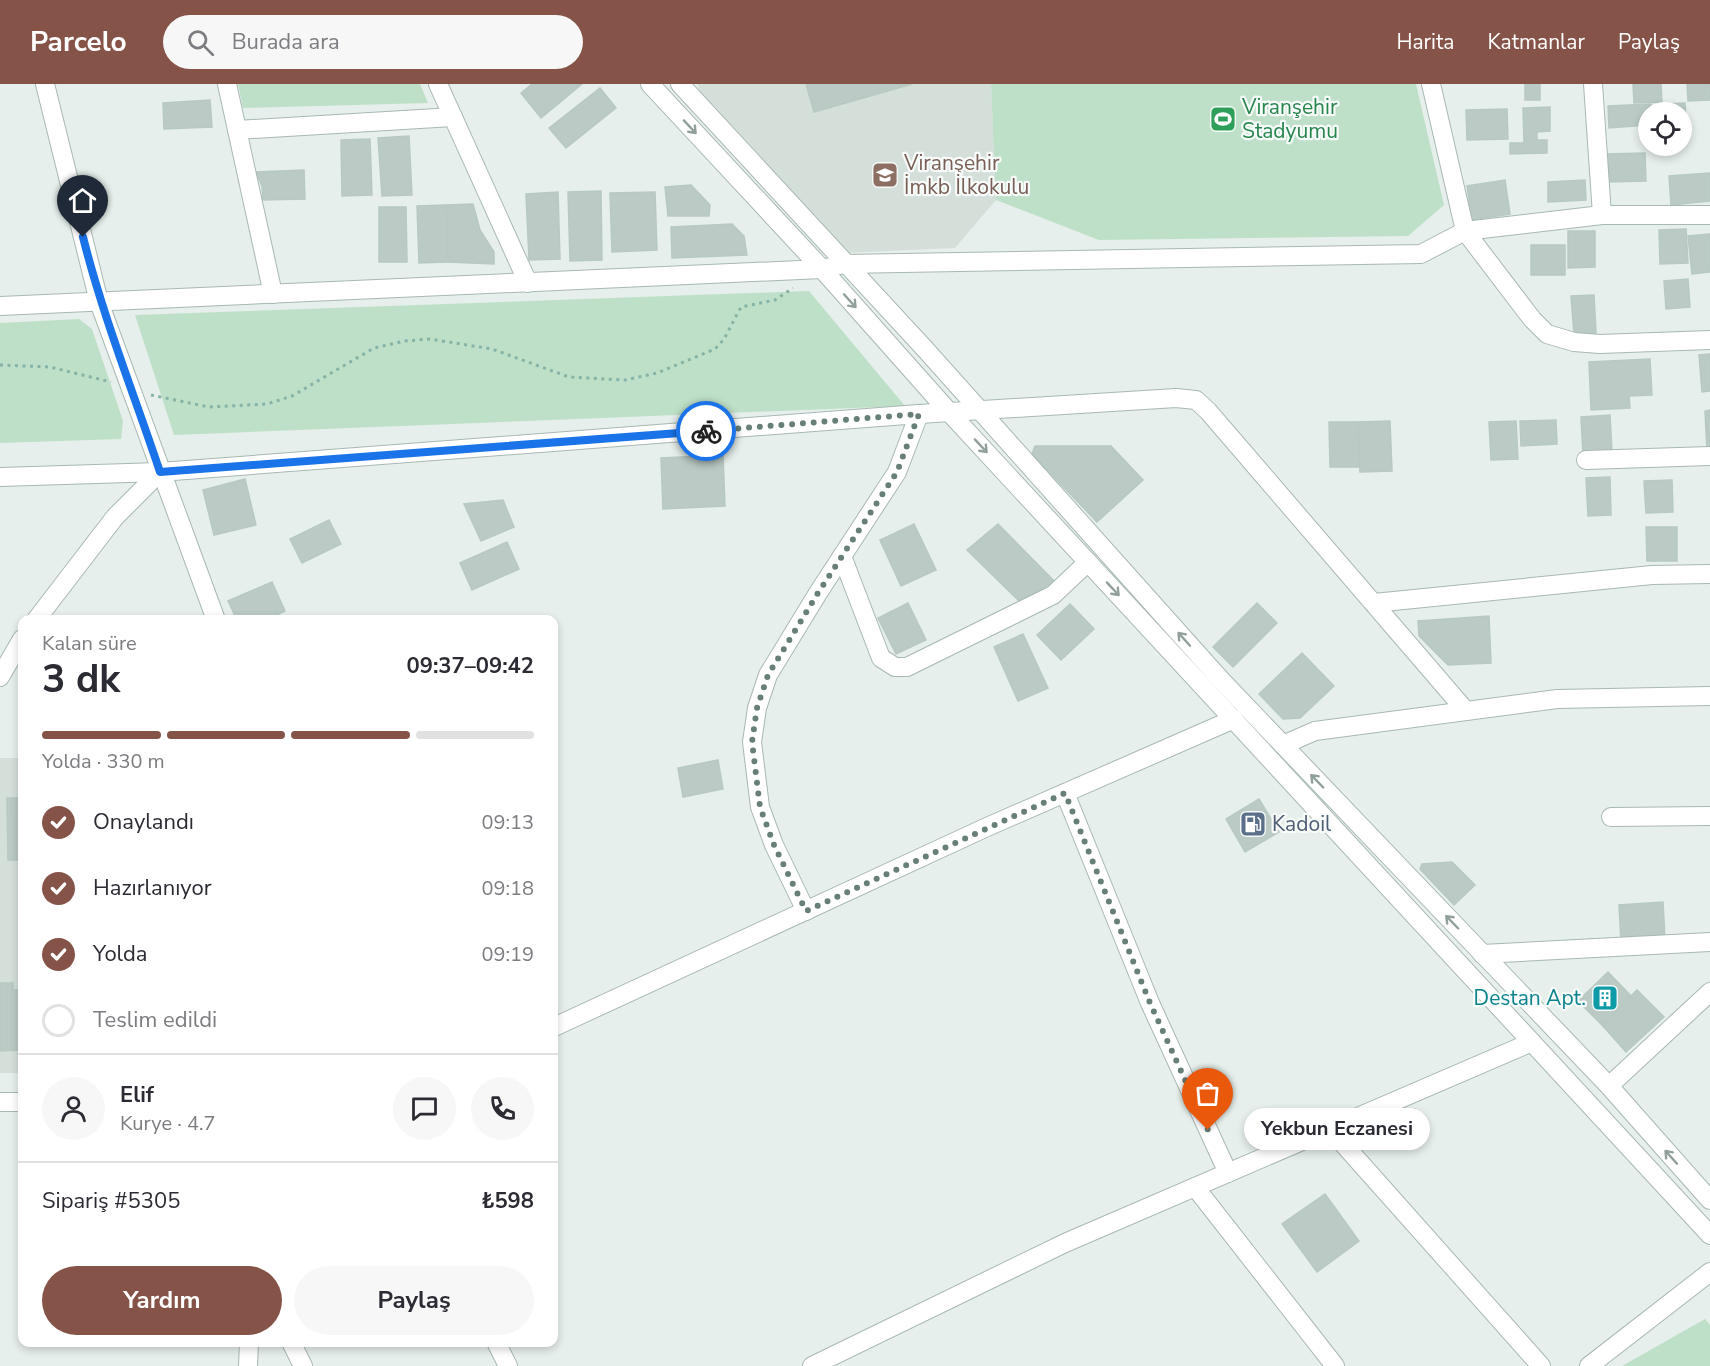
<!DOCTYPE html>
<html lang="tr">
<head>
<meta charset="utf-8">
<style>
	:root { --surface:#fff; --page:#f7f7f7; --text:#2b2b33; --muted:#7c7c81; --line:#e1e1e2; --accent:#855347 }
	body { margin:0; font-family:"Nunito Sans",sans-serif; background:var(--page); color:var(--text); height:100vh; display:flex; flex-direction:column; font-size:22px; white-space:nowrap }
	* { box-sizing:border-box; margin:0 }
	p { font-size:20px; color:var(--muted) }
	.icon { flex:none; width:33px; height:33px; fill:none; stroke:currentColor; stroke-width:2; stroke-linecap:round; stroke-linejoin:round }
	.map { position:relative; flex:1; overflow:hidden }
	.details { position:absolute; left:18px; top:531px; width:540px; height:732px; display:flex; flex-direction:column; background:var(--surface); border-radius:12px; box-shadow:0 3px 9px #0003 }
	.details>* { flex:none }
	.buttons { position:absolute; left:1638px; top:18px; display:grid; gap:12px }
	.buttons a { display:grid; place-items:center; width:54px; height:54px; border-radius:50%; background:var(--surface); box-shadow:0 3px 9px #0003; font-size:30px }
	.pin { position:absolute; display:grid; place-items:center; width:51px; height:51px; color:#fff; margin:-62px -26px; border-radius:50% 50% 50% 0; rotate:-45deg; box-shadow:0 0 6px #0007 }
	.pin .icon { rotate:45deg }
	.courier { position:absolute; display:grid; place-items:center; width:60px; height:60px; margin:-30px; border:4px solid #1a73e8; border-radius:50%; background:#fff; color:#222; box-shadow:0 2px 8px #0007 }
	.bubble { position:absolute; height:42px; border-radius:21px; background:var(--surface); box-shadow:0 3px 9px #0003; font-size:20px; font-weight:700; line-height:42px; text-align:center }
	.head em { font-style:normal; font-weight:700 }
	.head div { display:flex; flex-direction:column-reverse }
	.head { display:flex; align-items:center; justify-content:space-between; height:102px; padding:0 24px }
	h1 { font-size:39px; font-weight:700; line-height:45px }
	.bar { display:grid; grid-template-columns:repeat(4,1fr); gap:9px 6px; align-content:center; height:72px; padding:0 24px }
	.bar i { height:8px; border-radius:4px; background:var(--line) }
	.bar .selected { background:var(--accent) }
	.bar p { grid-column:span 4 }
	.line { display:flex; align-items:center; gap:15px; padding:0 24px; border-top:2px solid var(--line) }
	.line div { flex:1 }
	.round { display:grid; place-items:center; flex:none; width:63px; height:63px; border-radius:32px; background:var(--page) }
	ol { padding:0 24px; list-style:none }
	li { display:flex; align-items:center; gap:18px; height:66px }
	li p { margin-inline-start:auto }
	li .icon { padding:6px; border-radius:50%; background:var(--accent); color:#fff; stroke-width:4 }
	li:last-child { color:var(--muted) }
	li i { width:33px; height:33px; border:3px solid var(--line); border-radius:50% }
	.cta { display:flex; gap:12px; margin-top:auto; padding:12px 24px }
	.cta a { flex:1; height:69px; border-radius:36px; background:var(--accent); color:#fff; font-size:24px; font-weight:700; line-height:69px; text-align:center }
	.cta a+a { background:var(--page); color:var(--text) }
	header { display:flex; align-items:center; gap:36px; box-sizing:border-box; height:84px; padding:0 30px; background:var(--accent); color:#fff }
	header strong { font-size:28px }
	nav { display:flex; gap:33px; margin-inline-start:auto; font-size:21px }
	.search { width:420px; height:54px; background:var(--page); display:flex; align-items:center; gap:15px; box-sizing:border-box; padding:0 21px; border-radius:33px; color:var(--muted); font-size:22px }
	.map>svg:first-child { display:block }
</style>
</head>
<body>
<header>
<strong>Parcelo</strong>
<div class="search"><svg class="icon" aria-label="search" viewBox="0 0 24 24"><circle cx="10" cy="10" r="6"/><path d="M15 15l6 6"/></svg>Burada ara</div>
<nav><a>Harita</a><a>Katmanlar</a><a>Paylaş</a></nav>
</header>
<div class="map">
<svg width="1710" height="1282" viewBox="0 0 1710 1282">
	<rect width="100%" height="100%" fill="#e6efeb"/>
	<!-- built -->
	<g fill="#d4dfda">
		<polygon points="698,0 991,0 996,116 955,164 843,169 699,6"/>
		<rect x="0" y="674" width="22" height="315"/>
	</g>
	<!-- green -->
	<g fill="#bfe0c8">
		<polygon points="238,0 420,0 428,19 243,24"/>
		<polygon points="991,0 1416,0 1444,121 1408,152 1099,156 996,116"/>
		<polygon points="809,207 905,322 174,351 135,231"/>
		<polygon points="79,235 92,245 123,337 121,355 0,359 0,239"/>
		<polygon points="1705,1235 1710,1241 1710,1282 1622,1282"/>
	</g>
	<!-- building -->
	<g fill="#bbcac4" stroke="#b8c9c2" stroke-width="1.5">
		<polygon points="532,0 582,0 541,34 521,9"/>
		<polygon points="806,0 912,0 814,28"/>
		<rect x="1525" y="0" width="15" height="16"/>
		<polygon points="1633,0 1661,0 1662,18 1634,19"/>
		<polygon points="1687,0 1710,0 1710,16 1688,17"/>
		<polygon points="600,4 616,24 566,64 549,44"/>
		<polygon points="210,16 212,43 164,45 163,19"/>
		<polygon points="1685,19 1687,56 1682,56 1682,28 1666,28 1666,20"/>
		<polygon points="1651,20 1648,41 1609,44 1608,22"/>
		<polygon points="1550,23 1550,47 1537,48 1537,56 1547,56 1547,69 1510,70 1510,59 1524,59 1523,24"/>
		<polygon points="1507,25 1508,55 1467,56 1466,26"/>
		<polygon points="409,52 412,111 382,112 378,54"/>
		<polygon points="370,55 372,111 342,112 341,56"/>
		<polygon points="1645,69 1646,97 1607,98 1606,70"/>
		<polygon points="304,86 305,115 263,116 262,102 256,88"/>
		<polygon points="1710,89 1710,117 1671,121 1669,92"/>
		<polygon points="1505,96 1510,130 1472,136 1467,102"/>
		<polygon points="1585,96 1586,116 1548,118 1548,98"/>
		<polygon points="691,101 710,121 709,132 668,132 665,103"/>
		<polygon points="601,107 602,176 570,177 568,108"/>
		<polygon points="558,108 560,175 529,176 526,110"/>
		<polygon points="655,108 657,166 612,168 610,109"/>
		<polygon points="473,120 480,146 494,168 494,180 448,178 446,121"/>
		<polygon points="446,121 448,178 419,179 417,122"/>
		<polygon points="379,123 406,123 407,178 379,178"/>
		<polygon points="732,140 744,152 747,171 672,174 671,143"/>
		<polygon points="1686,145 1688,179 1660,180 1659,146"/>
		<polygon points="1568,147 1595,147 1595,183 1568,184"/>
		<polygon points="1710,150 1710,188 1692,190 1688,152"/>
		<rect x="1531" y="161" width="34" height="30"/>
		<polygon points="1688,195 1690,223 1666,225 1664,197"/>
		<polygon points="1594,211 1596,249 1574,250 1571,212"/>
		<polygon points="1710,270 1710,307 1702,308 1699,271"/>
		<polygon points="1650,275 1652,311 1629,312 1630,324 1591,326 1589,278"/>
		<polygon points="1710,326 1710,367 1707,367 1705,327"/>
		<polygon points="1610,331 1612,368 1583,370 1581,333"/>
		<polygon points="1556,336 1557,360 1521,362 1520,337"/>
		<polygon points="1390,337 1392,387 1360,388 1358,338"/>
		<polygon points="1516,337 1518,375 1491,376 1489,338"/>
		<polygon points="1329,338 1358,338 1359,383 1330,383"/>
		<polygon points="1035,362 1111,362 1143,396 1097,438 1032,370"/>
		<polygon points="723,371 725,422 663,425 661,374"/>
		<polygon points="1610,393 1611,431 1588,432 1586,394"/>
		<polygon points="245,395 256,441 214,451 203,406"/>
		<polygon points="1672,396 1673,428 1646,429 1644,397"/>
		<polygon points="503,416 514,443 481,457 464,420"/>
		<polygon points="329,436 341,460 302,479 290,455"/>
		<polygon points="914,440 936,486 901,502 880,456"/>
		<polygon points="998,440 1054,497 1021,519 967,466"/>
		<polygon points="1646,443 1677,443 1677,477 1647,477"/>
		<polygon points="507,458 519,485 472,506 460,479"/>
		<polygon points="272,498 285,527 267,536 237,536 228,517"/>
		<polygon points="908,519 926,556 896,570 878,534"/>
		<polygon points="1257,519 1277,539 1233,583 1213,563"/>
		<polygon points="1070,520 1094,545 1061,576 1037,551"/>
		<polygon points="1489,532 1491,579 1448,581 1419,552 1418,537"/>
		<polygon points="1023,550 1048,604 1018,617 994,563"/>
		<polygon points="1302,569 1334,602 1300,634 1283,635 1259,610"/>
		<polygon points="718,676 723,705 683,713 678,684"/>
		<polygon points="7,714 22,714 22,776 8,776"/>
		<polygon points="1259,715 1279,748 1245,768 1226,735"/>
		<polygon points="1452,778 1475,801 1454,821 1420,785 1422,780"/>
		<polygon points="1663,818 1665,856 1621,858 1619,821"/>
		<polygon points="1608,888 1631,912 1602,941 1578,917"/>
		<polygon points="0,899 13,899 13,906 22,906 22,946 19,946 19,966 0,967"/>
		<polygon points="1637,906 1664,933 1626,968 1602,941"/>
		<polygon points="1325,1110 1359,1157 1317,1188 1282,1140"/>
	</g>
	<g fill="none" stroke-linecap="round" stroke-linejoin="round">
		<defs>
			<g id="minor">
				<polyline points="45,0 99,218 216,536"/>
				<polyline points="227,0 273,210"/>
				<polyline points="438,0 528,199"/>
				<polyline points="650,0 822,185 949,328 1710,1151"/>
				<polyline points="680,0 925,265 1221,596 1609,1002 1710,1116"/>
				<polyline points="1431,0 1465,147 1532,235 1547,250 1574,258 1600,260 1710,256"/>
				<polyline points="1593,0 1602,131"/>
				<polyline points="237,46 453,33"/>
				<polyline points="0,222 822,185 844,180 1421,170 1465,147 1602,131 1710,131"/>
				<polyline points="1586,376 1710,372"/>
				<polyline points="0,393 160,388 919,330 1176,314 1196,316 1208,327 1466,627"/>
				<polyline points="842,472 881,574 895,583 907,583 1053,511 1088,478"/>
				<polyline points="1374,519 1652,491 1710,490"/>
				<polyline points="36,536 115,433 160,388"/>
				<polyline points="0,593 22,555"/>
				<polyline points="1283,661 1315,647 1557,615 1710,612"/>
				<polyline points="1065,709 1150,919 1228,1089"/>
				<polyline points="1611,733 1710,732"/>
				<polyline points="806,827 774,761 760,723 752,658 757,624 768,591 818,509 897,388 919,330"/>
				<polyline points="1482,870 1710,858"/>
				<polyline points="554,943 987,743 1234,635"/>
				<polyline points="1609,1002 1710,908"/>
				<polyline points="0,1018 22,1018"/>
				<polyline points="1330,1045 1541,1282"/>
				<polyline points="1195,1103 1335,1282"/>
				<polyline points="291,1258 303,1282"/>
				<polyline points="496,1258 508,1282"/>
				<polyline points="248,1282 249,1258"/>
				<polyline points="812,1282 1065,1159 1532,958"/>
				<polyline points="1589,1282 1710,1188"/>
			</g>
		</defs>
		<!-- minor casing -->
		<use href="#minor" stroke="#a8b8b2" stroke-width="20"/>
		<!-- path -->
		<g stroke="#86b3a5" stroke-width="3" stroke-dasharray="3 4.5" stroke-linecap="butt">
			<polyline points="0,281 50,283 111,298"/>
			<polyline points="151,311 209,323 267,320 292,312 374,264 405,257 430,255 492,265 569,293 625,296 657,289 715,265 724,255 741,223 775,216 793,204"/>
		</g>
		<!-- minor -->
		<use href="#minor" stroke="#fff" stroke-width="18"/>
	</g>
	<!-- one-way arrows -->
	<defs><path id="oneway-shaft" d="M-6 0H5M1.5-3L5.5 0L1.5 3" fill="none" stroke-width="1.6" stroke-linecap="round" stroke-linejoin="round" transform="scale(1.5)"/></defs>
	<g stroke="#92a09c">
		<use href="#oneway-shaft" transform="translate(690 43) rotate(47)"/>
		<use href="#oneway-shaft" transform="translate(850 217) rotate(48)"/>
		<use href="#oneway-shaft" transform="translate(981 362) rotate(47)"/>
		<use href="#oneway-shaft" transform="translate(1113 505) rotate(47)"/>
		<use href="#oneway-shaft" transform="translate(1184 555) rotate(-132)"/>
		<use href="#oneway-shaft" transform="translate(1317 697) rotate(-134)"/>
		<use href="#oneway-shaft" transform="translate(1452 838) rotate(-134)"/>
		<use href="#oneway-shaft" transform="translate(1671 1073) rotate(-132)"/>
	</g>
	<g fill="none" stroke-linecap="round" stroke-linejoin="round">
		<!-- done -->
		<polyline stroke="#687f78" stroke-width="6" stroke-dasharray="0 10.8" points="706,347 919,330 897,388 818,509 768,591 757,624 752,658 760,723 774,761 806,827 1065,709 1150,919 1208,1046"/>
		<!-- route -->
		<path stroke="#1a73e8" stroke-width="8" d="M83,153C103,233 134,310 160,388L706,347"/>
	</g>
	<!-- icons -->
	<defs>
		<symbol id="stadium-square" viewBox="-11 -11 22 22"><rect x="-9" y="-9" width="18" height="18" rx="4" fill="#2e9e5b" stroke="#f7fbf9"/><path d="M0-5a6.5 5 0 1 0 0 10a6.5 5 0 1 0 0-10ZM-3.5-1.8h7v3.6h-7Z" fill="#fff"/></symbol>
		<symbol id="school-square" viewBox="-11 -11 22 22"><rect x="-9" y="-9" width="18" height="18" rx="4" fill="#8d6e63" stroke="#f7fbf9"/><path d="M0-5L7-2L0 1L-7-2ZM-4 1L0 2.5L4 1V4Q0 6-4 4Z" fill="#fff"/></symbol>
		<symbol id="fuel-square" viewBox="-11 -11 22 22"><rect x="-9" y="-9" width="18" height="18" rx="4" fill="#5c6f8a" stroke="#f7fbf9"/><path d="M-5.5-6h7V0h2V4h1.3V-2.5L3-4.5l.8-.8L6-3V5H2.5V1h-1V6h-7ZM-4.2-4.7v3.2H.2V-4.7Z" fill="#fff"/></symbol>
		<symbol id="building-square" viewBox="-11 -11 22 22"><rect x="-9" y="-9" width="18" height="18" rx="4" fill="#0f9aa8" stroke="#f7fbf9"/><path d="M-4-6H4V6H1V3H-1V6H-4ZM-2.5-4.3h1.7v1.8h-1.7ZM.8-4.3h1.7v1.8H.8ZM-2.5-1h1.7V.8h-1.7ZM.8-1h1.7V.8H.8Z" fill="#fff"/></symbol>
	</defs>
	<g fill-rule="evenodd">
		<use href="#stadium-square" x="1208" y="20" width="30" height="30"/>
		<use href="#school-square" x="870" y="76" width="30" height="30"/>
		<use href="#fuel-square" x="1238" y="725" width="30" height="30"/>
		<use href="#building-square" x="1590" y="899" width="30" height="30"/>
	</g>
	<g text-anchor="middle" dominant-baseline="central" stroke-width="4.5" stroke-linejoin="round" paint-order="stroke">
		<!-- leisure labels -->
		<g font-size="21" fill="#27864d" stroke="#f7fbf9" text-anchor="start">
			<text x="1242" y="23">Viranşehir<tspan x="1242" dy="24">Stadyumu</tspan></text>
		</g>
		<!-- education labels -->
		<g font-size="21" fill="#785e54" stroke="#f7fbf9" text-anchor="start">
			<text x="904" y="79">Viranşehir<tspan x="904" dy="24">İmkb İlkokulu</tspan></text>
		</g>
		<!-- service labels -->
		<g font-size="21" fill="#4e5e75" stroke="#f7fbf9" text-anchor="start">
			<text x="1272" y="740">Kadoil</text>
		</g>
		<!-- culture labels -->
		<g font-size="21" fill="#0d838f" stroke="#f7fbf9" text-anchor="end">
			<text x="1586" y="914">Destan Apt.</text>
		</g>
	</g>
</svg>
<div class="buttons">
<a><svg class="icon" aria-label="locate" viewBox="0 0 24 24"><circle cx="12" cy="12" r="6"/><path d="M12 2v4M12 18v4M2 12h4M18 12h4"/></svg></a>
</div>
<div class="pin" style="left:1208px;top:1046px;background:#ea580c"><svg class="icon" aria-label="bag" viewBox="0 0 24 24"><path d="M5 8h14l-1 12H6zM9 8a3 3 0 0 1 6 0"/></svg></div>
<div class="pin" style="left:83px;top:153px;background:#1f2937"><svg class="icon" aria-label="home" viewBox="0 0 24 24"><path d="M3 11l9-7 9 7M6 9v11h12V9"/></svg></div>
<div class="courier" style="left:706px;top:347px"><svg class="icon" aria-label="bike" viewBox="0 0 24 24"><circle cx="6" cy="16" r="4"/><circle cx="18" cy="16" r="4"/><path d="M6 16l4-8h5l3 8M10 8l3 8H6M13 5h3"/></svg></div>
<div class="bubble" style="left:1244px;top:1024px;width:186px">Yekbun Eczanesi</div>
<section class="details">
<div class="head"><div><h1>3 dk</h1><p>Kalan süre</p></div><em>09:37–09:42</em></div>
<div class="bar"><i class="selected"></i><i class="selected"></i><i class="selected"></i><i></i><p>Yolda · 330 m</p></div>
<ol>
<li><svg class="icon" aria-label="check" viewBox="0 0 24 24"><path d="M5 12l5 5 9-10"/></svg>Onaylandı<p>09:13</p></li>
<li><svg class="icon" aria-label="check" viewBox="0 0 24 24"><path d="M5 12l5 5 9-10"/></svg>Hazırlanıyor<p>09:18</p></li>
<li><svg class="icon" aria-label="check" viewBox="0 0 24 24"><path d="M5 12l5 5 9-10"/></svg>Yolda<p>09:19</p></li>
<li><i></i>Teslim edildi</li>
</ol>
<div class="line" style="height:108px"><a class="round"><svg class="icon" aria-label="person" viewBox="0 0 24 24"><circle cx="12" cy="8" r="4"/><path d="M4 21q1-7 8-7t8 7"/></svg></a><div><b>Elif</b><p>Kurye · 4.7</p></div><a class="round"><svg class="icon" aria-label="chat" viewBox="0 0 24 24"><path d="M4 5h16v11H9l-5 4z"/></svg></a><a class="round"><svg class="icon" aria-label="phone" viewBox="0 0 24 24"><path d="M5 4h4l2 5-3 2q2 4 5 5l2-3 5 2v4C11 20 4 13 5 4z"/></svg></a></div>
<div class="line" style="height:78px"><div>Sipariş #5305</div><b>₺598</b></div>
<div class="cta"><a>Yardım</a><a>Paylaş</a></div>
</section>
</div>
</body>
</html>
